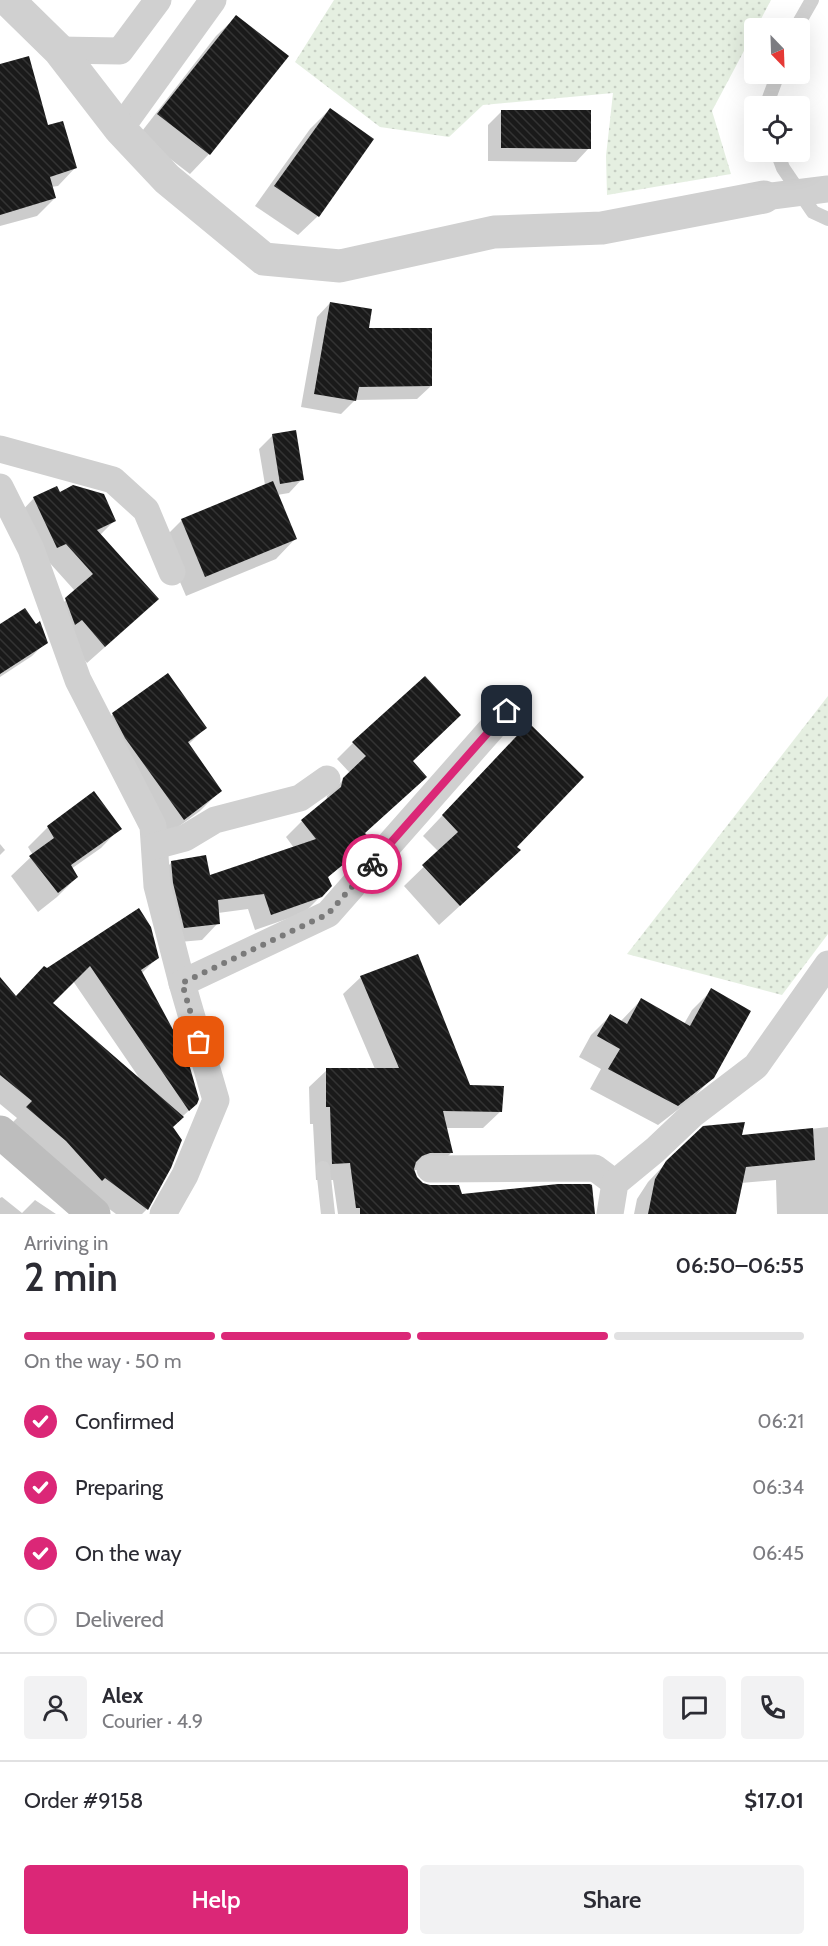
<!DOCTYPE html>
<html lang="en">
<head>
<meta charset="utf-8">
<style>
	:root { --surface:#fff; --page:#f2f2f3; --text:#2b2b33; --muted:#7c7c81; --line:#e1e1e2; --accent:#db2777 }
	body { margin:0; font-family:Cabin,sans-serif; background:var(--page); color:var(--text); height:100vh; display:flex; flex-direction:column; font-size:22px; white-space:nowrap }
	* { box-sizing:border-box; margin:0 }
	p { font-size:20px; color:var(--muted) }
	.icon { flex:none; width:33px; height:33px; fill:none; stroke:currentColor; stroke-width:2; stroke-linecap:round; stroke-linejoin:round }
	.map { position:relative; height:1214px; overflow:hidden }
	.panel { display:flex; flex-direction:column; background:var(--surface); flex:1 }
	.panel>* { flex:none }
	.needle { width:39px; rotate:157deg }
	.fabs { position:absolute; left:744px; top:18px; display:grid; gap:12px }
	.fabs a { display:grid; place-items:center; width:66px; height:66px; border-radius:6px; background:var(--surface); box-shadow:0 6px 24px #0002; font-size:30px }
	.pin { position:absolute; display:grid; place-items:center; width:51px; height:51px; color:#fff; margin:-26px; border-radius:12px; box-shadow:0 3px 9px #0006 }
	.courier { position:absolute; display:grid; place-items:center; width:60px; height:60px; margin:-30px; border:4px solid #db2777; border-radius:50%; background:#fff; color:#222; box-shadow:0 2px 8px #0007 }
	.head em { font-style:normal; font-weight:600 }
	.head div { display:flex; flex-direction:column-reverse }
	.head { display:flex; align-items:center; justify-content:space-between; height:102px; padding:0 24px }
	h1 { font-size:39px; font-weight:600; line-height:45px }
	.bar { display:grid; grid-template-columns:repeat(4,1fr); gap:9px 6px; align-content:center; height:72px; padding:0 24px }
	.bar i { height:8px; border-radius:4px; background:var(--line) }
	.bar .current { background:var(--accent) }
	.bar p { grid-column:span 4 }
	.line { display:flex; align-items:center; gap:15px; padding:0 24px; border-top:2px solid var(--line) }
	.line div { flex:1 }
	.round { display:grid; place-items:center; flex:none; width:63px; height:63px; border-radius:6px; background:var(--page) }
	ol { padding:0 24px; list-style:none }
	li { display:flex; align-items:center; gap:18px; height:66px }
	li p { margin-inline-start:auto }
	li .icon { padding:6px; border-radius:50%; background:var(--accent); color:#fff; stroke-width:4 }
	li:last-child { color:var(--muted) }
	li i { width:33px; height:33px; border:3px solid var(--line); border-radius:50% }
	.primary-button { display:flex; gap:12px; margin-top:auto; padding:12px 24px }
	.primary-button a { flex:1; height:69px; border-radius:6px; background:var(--accent); color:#fff; font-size:24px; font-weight:600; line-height:69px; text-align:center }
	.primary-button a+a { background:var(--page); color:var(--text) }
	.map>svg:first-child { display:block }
</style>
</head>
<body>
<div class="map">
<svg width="828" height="1214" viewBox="0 0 828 1214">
	<defs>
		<pattern id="grass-dots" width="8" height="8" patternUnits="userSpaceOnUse" patternTransform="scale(1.5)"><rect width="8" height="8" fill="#e5efe1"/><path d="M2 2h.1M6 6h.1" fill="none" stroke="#c5cdc2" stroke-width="1.8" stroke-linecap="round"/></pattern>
		<pattern id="building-back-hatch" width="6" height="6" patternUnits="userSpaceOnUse" patternTransform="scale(1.5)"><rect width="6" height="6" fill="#1a1a1a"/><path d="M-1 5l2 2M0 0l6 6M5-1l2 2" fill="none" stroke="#333"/></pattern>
	</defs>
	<rect width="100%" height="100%" fill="#fff"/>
	<!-- grass -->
	<g fill="url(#grass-dots)">
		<polygon points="334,0 771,0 712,111 731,174 607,195 606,156 613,93 483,105 449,137 380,127 295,62"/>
		<polygon points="828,696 828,934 782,995 627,954"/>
	</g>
	<!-- shadow -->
	<g fill="#0003" fill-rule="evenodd">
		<polygon points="236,17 209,154 190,174 139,135 216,36"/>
		<polygon points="0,66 75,168 58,186 51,187 55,198 37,216 0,226"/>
		<polygon points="330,109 318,216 298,235 255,206 310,129"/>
		<polygon points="502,111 589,148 576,162 488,161 488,125"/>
		<polygon points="330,303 367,329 431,386 417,399 355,400 341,414 301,407 317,317"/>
		<polygon points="273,435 302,479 289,493 277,495 295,539 276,559 186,596 162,540 182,520 265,485 259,449"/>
		<polygon points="59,494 115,520 100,535 140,616 87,663 49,617 75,591 48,561 17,516 34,498"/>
		<polygon points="0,626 46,642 32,656 0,677"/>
		<polygon points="113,714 205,728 188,745 220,791 200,811 163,838 94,734"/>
		<polygon points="353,743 411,761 364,833 370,840 327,878 321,896 304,913 255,930 248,909 218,913 218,923 202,940 168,943 155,879 172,862 209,877 294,848 286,837 302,821 326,802 327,796 350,773 337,759"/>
		<polygon points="509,745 515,847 499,870 439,925 404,886 439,852 423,836"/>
		<polygon points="94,793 120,828 101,848 71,869 77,877 57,897 38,912 11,876 33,855 28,847 48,827"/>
		<polygon points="0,844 5,850 0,855"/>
		<path d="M158,957L141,974L196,1104L171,1127L169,1167L147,1209L142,1214H116L88,1193L11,1124L17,1118L0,1104V979L15,998L46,970ZM73,981L140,1079L51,1003Z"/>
		<polygon points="361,977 469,1087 501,1111 483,1128 445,1128 451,1153 434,1170 413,1170 415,1177 421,1184 460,1195 593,1214 338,1214 333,1180 316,1180 313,1124 310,1124 309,1087 327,1070 375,1069 343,994"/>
		<polygon points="712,990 713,1077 693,1098 658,1125 590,1089 601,1069 579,1057 591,1035 610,1016 620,1022 641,1000 684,1024 692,1010"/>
		<polygon points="828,1127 828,1214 777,1214 776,1180 741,1183 735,1214 634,1214 637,1199 648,1182 667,1162 740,1137"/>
		<polygon points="2,1197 22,1213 35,1200 56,1214 0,1214 0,1198"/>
	</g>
	<!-- building -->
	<g fill="url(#building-back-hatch)">
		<polygon points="236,15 289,56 210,155 157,114"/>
		<polygon points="29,56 48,125 63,121 77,168 50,177 56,198 0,215 0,64"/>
		<polygon points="330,108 374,139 319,217 274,186"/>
		<polygon points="501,110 591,110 591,149 501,148"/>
		<polygon points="330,302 372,309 369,328 432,328 432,386 359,387 356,401 314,394"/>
		<polygon points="296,430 304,480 280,484 272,434"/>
		<polygon points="273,481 297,539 205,577 181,519"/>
		<polygon points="73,485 104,494 116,521 97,530 159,599 105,647 82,620 75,625 65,598 93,574 66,544 57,548 33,497 57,486 60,492"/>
		<polygon points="25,608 36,624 40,621 48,643 0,674 0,624"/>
		<polygon points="168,673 207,728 188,742 222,791 184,820 125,738 112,713"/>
		<polygon points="425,676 461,715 413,761 427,777 365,833 372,841 328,877 332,886 322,897 271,915 264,894 218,900 220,924 184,928 173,883 171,861 206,855 210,875 316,839 301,820 341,787 343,778 366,756 352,742"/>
		<polygon points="529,723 584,777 517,847 521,850 460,906 422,865 458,832 442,815"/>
		<polygon points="94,791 122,829 71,865 78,877 58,893 29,856 54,838 47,826"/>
		<polygon points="139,908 151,927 159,958 141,970 178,1039 181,1036 199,1099 197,1104 189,1111 90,966 53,1003 184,1117 173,1127 182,1140 171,1168 148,1210 105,1178 102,1181 66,1141 26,1107 32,1101 0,1075 0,977 16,996 44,966 47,968"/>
		<polygon points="418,954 470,1085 504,1086 502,1112 443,1111 453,1153 430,1153 422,1156 416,1162 414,1169 417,1177 423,1183 430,1185 459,1185 462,1194 558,1184 590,1184 592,1185 595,1214 360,1214 360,1208 356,1208 350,1163 332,1164 330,1107 326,1107 326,1068 399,1068 360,976"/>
		<polygon points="711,988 751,1011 714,1078 678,1106 608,1069 620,1049 597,1036 610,1014 627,1024 641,998 690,1026"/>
		<polygon points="745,1122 742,1135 813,1128 815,1160 746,1167 736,1214 648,1214 655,1179 666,1161 703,1126"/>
	</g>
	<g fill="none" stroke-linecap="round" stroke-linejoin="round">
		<!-- service -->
		<g stroke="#d0d0d0" stroke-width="14">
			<polyline points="796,28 812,0"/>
			<polyline points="766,106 778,74"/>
			<polyline points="777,152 783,168 813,212 828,219"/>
			<polyline points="323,1168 328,1214"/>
		</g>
		<!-- minor -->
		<g stroke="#d0d0d0" stroke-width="27">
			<polyline points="59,50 120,51 158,0"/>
			<polyline points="120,129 213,0"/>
			<polyline points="764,197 828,189"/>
			<polyline points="0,449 113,480 146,510 172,572"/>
			<polyline points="0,487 31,549 78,680 153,826 157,886 182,983 216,1100 185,1175 163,1214"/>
			<polyline points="155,846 185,838 215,820 300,798 327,779"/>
			<polyline points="182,983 328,914 507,711"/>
			<polyline points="430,1169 595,1168 615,1183"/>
			<polyline points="610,1214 615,1183 655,1150 693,1114 756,1066 828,964"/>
		</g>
		<!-- tertiary -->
		<polyline stroke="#d0d0d0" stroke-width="33" points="8,0 59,50 120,129 167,179 264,259 340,266 494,232 602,228 764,197"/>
		<!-- secondary -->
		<polyline stroke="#bdbdbd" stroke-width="33" points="0,1132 94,1214"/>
	</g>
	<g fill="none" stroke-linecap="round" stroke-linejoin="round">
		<!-- done -->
		<polyline stroke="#7a7a7a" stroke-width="6" stroke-dasharray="0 10.8" points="199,1042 182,983 328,914 372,864"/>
		<!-- route -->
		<polyline stroke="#db2777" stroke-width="8" points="372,864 507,711"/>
	</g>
</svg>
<div class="fabs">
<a><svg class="needle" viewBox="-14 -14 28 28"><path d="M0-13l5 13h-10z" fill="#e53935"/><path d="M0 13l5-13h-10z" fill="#7c7c81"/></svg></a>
<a><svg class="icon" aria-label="locate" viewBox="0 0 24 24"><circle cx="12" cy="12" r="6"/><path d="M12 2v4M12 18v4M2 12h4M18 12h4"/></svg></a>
</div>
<div class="pin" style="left:199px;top:1042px;background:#ea580c"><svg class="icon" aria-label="bag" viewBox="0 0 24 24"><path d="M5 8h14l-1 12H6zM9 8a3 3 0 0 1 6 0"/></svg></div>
<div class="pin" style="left:507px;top:711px;background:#1f2937"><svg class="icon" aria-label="home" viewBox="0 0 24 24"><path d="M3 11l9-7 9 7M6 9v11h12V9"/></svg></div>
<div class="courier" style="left:372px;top:864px"><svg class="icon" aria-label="bike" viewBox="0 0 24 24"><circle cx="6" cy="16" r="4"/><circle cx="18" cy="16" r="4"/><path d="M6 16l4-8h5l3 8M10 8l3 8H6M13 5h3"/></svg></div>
</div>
<section class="panel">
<div class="head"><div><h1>2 min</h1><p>Arriving in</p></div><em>06:50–06:55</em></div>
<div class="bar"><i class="current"></i><i class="current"></i><i class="current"></i><i></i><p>On the way · 50 m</p></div>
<ol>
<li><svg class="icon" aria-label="check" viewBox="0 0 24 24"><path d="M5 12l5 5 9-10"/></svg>Confirmed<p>06:21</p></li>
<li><svg class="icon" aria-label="check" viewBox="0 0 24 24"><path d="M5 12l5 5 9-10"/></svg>Preparing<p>06:34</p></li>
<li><svg class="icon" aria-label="check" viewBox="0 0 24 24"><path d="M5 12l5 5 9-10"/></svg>On the way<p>06:45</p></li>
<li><i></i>Delivered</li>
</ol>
<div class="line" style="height:108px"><a class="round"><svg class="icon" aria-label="person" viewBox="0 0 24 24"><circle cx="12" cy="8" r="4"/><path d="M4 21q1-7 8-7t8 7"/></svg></a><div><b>Alex</b><p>Courier · 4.9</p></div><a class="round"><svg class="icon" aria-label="chat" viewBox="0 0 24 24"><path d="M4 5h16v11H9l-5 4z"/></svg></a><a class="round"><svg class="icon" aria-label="phone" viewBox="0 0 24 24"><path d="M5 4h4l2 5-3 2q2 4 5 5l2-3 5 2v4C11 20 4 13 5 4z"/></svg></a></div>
<div class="line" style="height:78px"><div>Order #9158</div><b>$17.01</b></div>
<div class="primary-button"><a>Help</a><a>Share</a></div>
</section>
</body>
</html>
